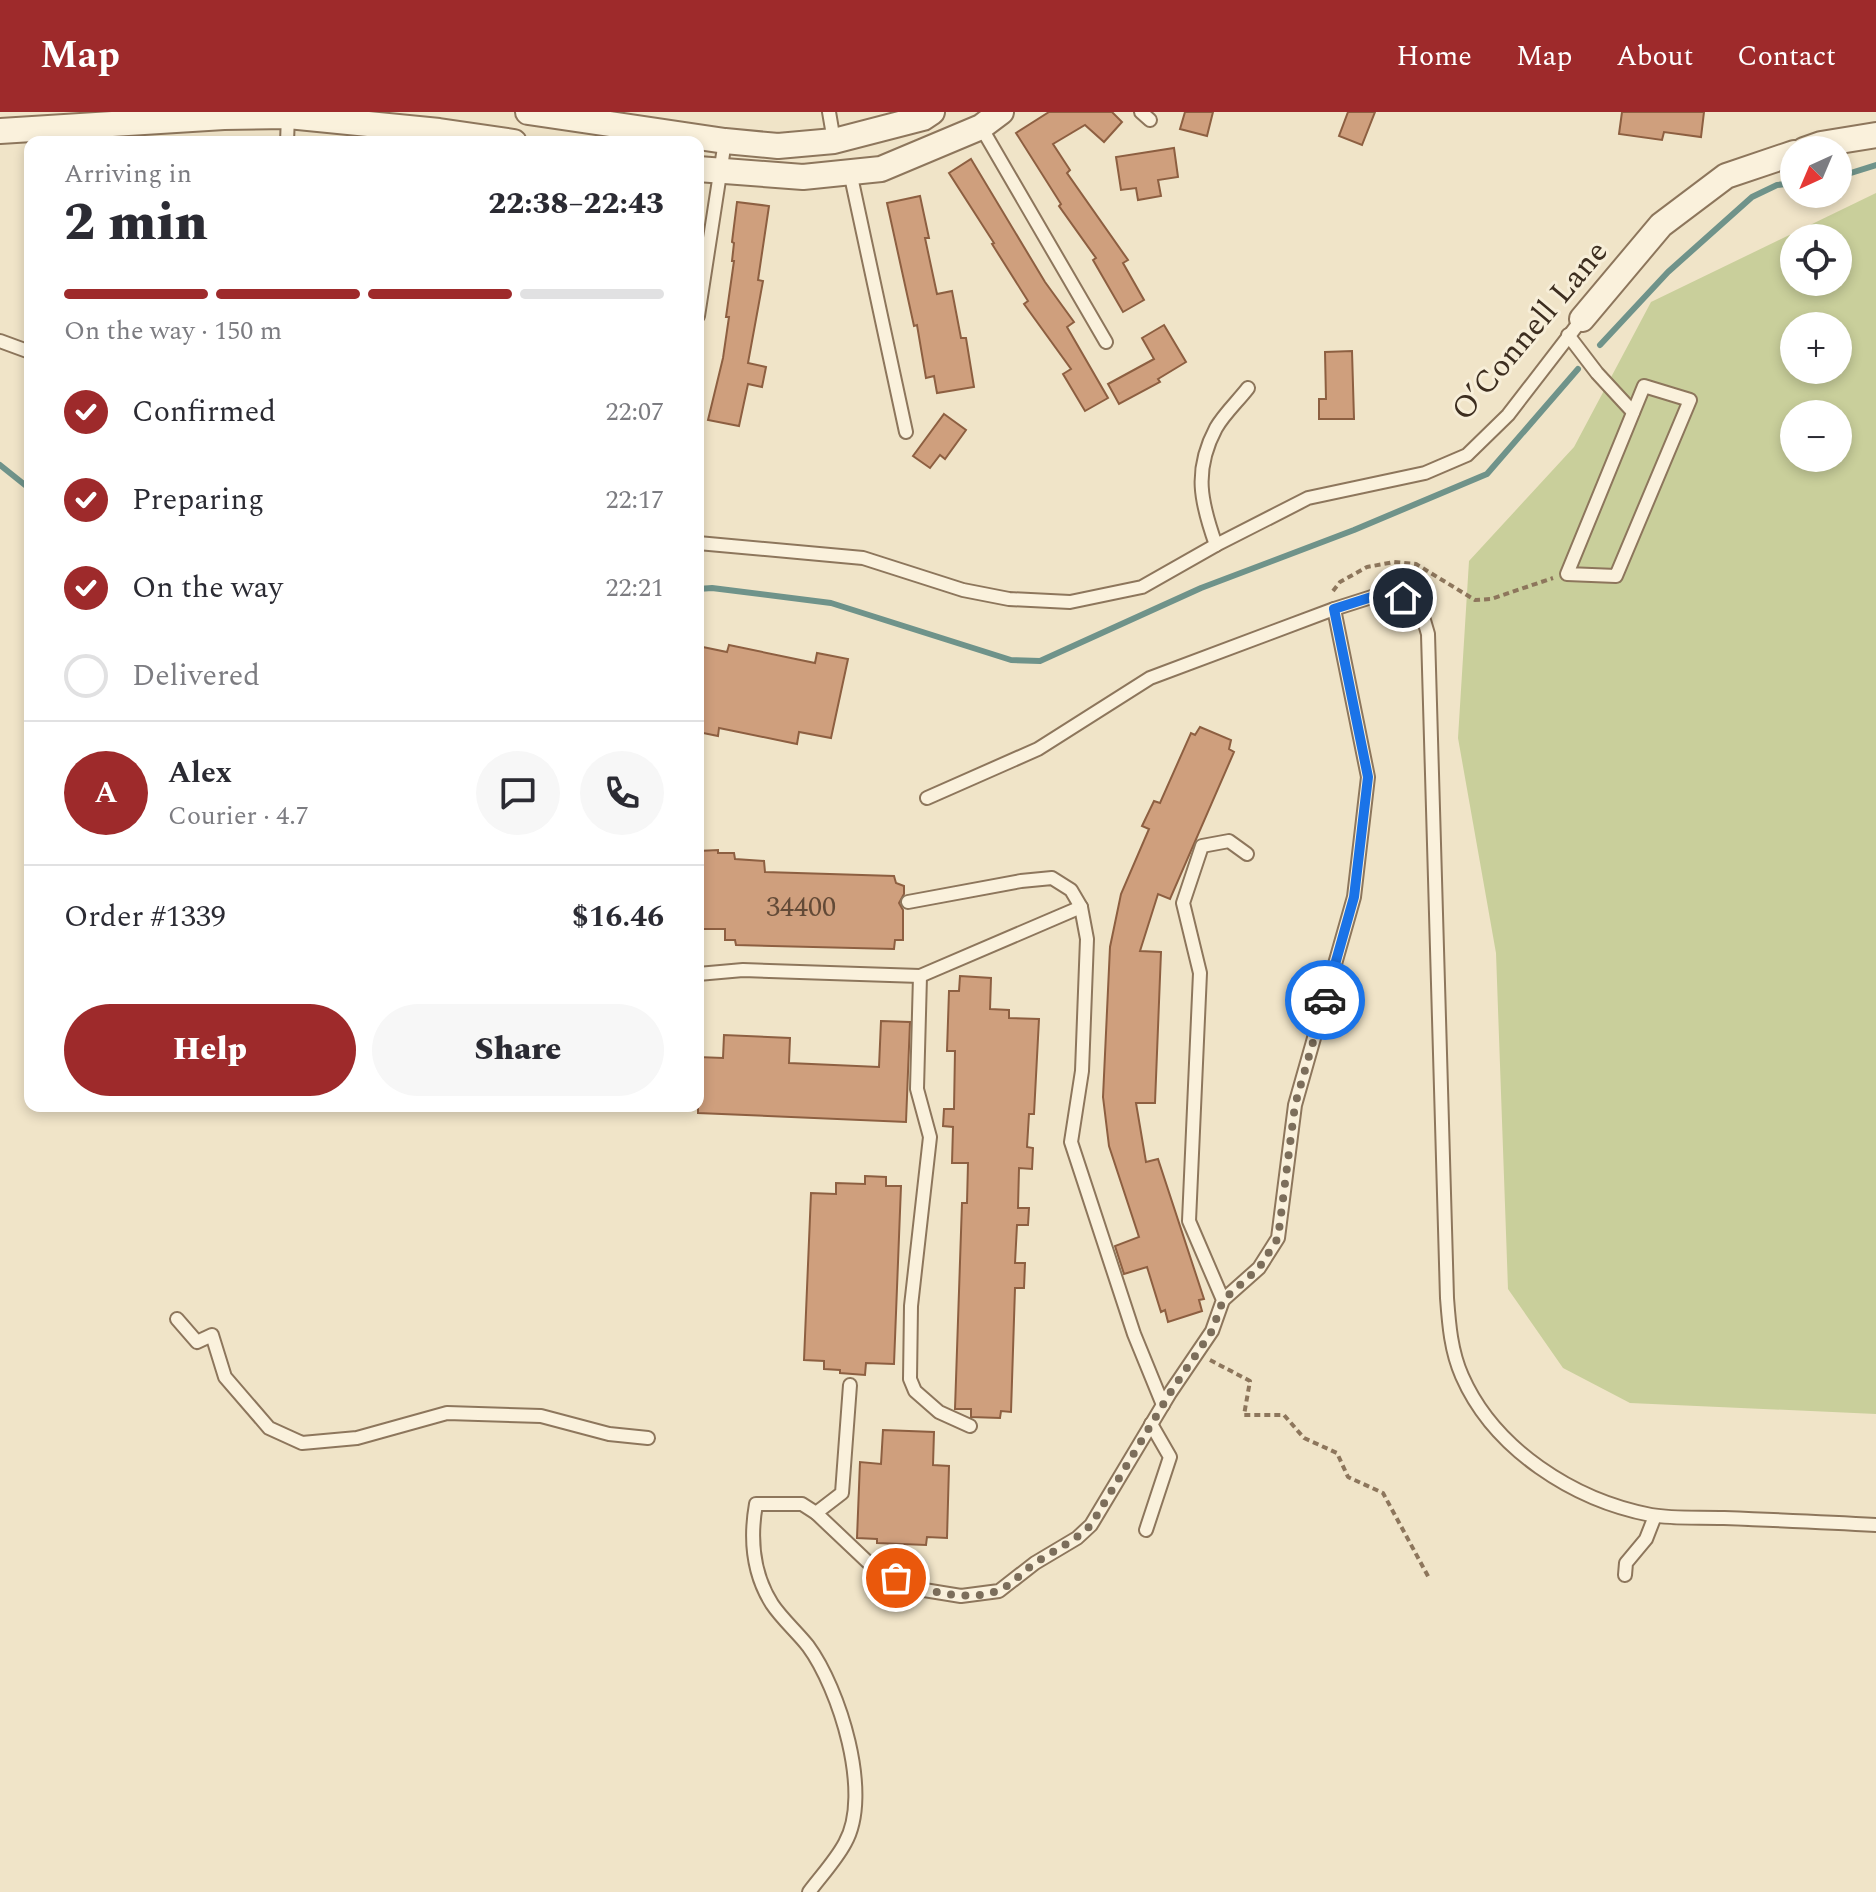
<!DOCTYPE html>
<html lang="en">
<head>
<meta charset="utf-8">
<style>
	:root { --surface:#fff; --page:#f7f7f7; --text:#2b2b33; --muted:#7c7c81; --line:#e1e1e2; --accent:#9e2a2b }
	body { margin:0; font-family:Spectral,serif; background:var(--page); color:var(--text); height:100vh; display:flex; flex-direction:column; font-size:30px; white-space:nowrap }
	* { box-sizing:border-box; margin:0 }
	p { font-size:26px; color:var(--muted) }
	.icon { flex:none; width:44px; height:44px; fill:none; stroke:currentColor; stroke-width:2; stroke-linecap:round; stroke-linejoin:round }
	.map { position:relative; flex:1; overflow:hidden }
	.sheet { position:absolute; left:24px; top:24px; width:680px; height:976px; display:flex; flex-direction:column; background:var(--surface); border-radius:16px; box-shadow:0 4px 12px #0003 }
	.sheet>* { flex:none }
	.needle { width:52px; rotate:224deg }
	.buttons { position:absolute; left:1780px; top:24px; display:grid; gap:16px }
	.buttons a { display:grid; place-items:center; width:72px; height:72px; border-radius:50%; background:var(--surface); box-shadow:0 4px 12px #0003; font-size:40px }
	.pin { position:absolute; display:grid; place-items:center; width:68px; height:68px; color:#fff; margin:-34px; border:4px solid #fff; border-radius:50%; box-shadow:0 2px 8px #0007 }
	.courier { position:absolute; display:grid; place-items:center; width:80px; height:80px; margin:-40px; border:6px solid #1a73e8; border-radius:50%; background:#fff; color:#222; box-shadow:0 2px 10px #0007 }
	.head em { font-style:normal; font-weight:800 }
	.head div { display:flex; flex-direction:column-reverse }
	.head { display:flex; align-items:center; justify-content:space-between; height:136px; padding:0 40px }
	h1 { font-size:52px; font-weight:800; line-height:60px }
	.bar { display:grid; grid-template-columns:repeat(4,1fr); gap:12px 8px; align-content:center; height:96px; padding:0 40px }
	.bar i { height:10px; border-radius:6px; background:var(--line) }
	.bar .current { background:var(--accent) }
	.bar p { grid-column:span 4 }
	.line { display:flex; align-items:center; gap:20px; padding:0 40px; border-top:2px solid var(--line) }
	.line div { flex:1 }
	.round { display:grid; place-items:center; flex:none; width:84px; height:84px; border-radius:42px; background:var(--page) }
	ol { padding:0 40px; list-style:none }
	li { display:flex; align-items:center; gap:24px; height:88px }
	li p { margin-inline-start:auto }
	li .icon { padding:8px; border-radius:50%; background:var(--accent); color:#fff; stroke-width:4 }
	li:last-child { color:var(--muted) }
	li i { width:44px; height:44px; border:4px solid var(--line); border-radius:50% }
	.button { display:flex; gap:16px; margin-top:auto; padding:16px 40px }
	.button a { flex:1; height:92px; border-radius:48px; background:var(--accent); color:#fff; font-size:32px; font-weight:800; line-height:92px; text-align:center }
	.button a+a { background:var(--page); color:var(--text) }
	header { display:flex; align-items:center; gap:48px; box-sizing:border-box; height:112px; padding:0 40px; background:var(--accent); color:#fff }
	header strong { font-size:38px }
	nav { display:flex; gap:44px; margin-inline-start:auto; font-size:28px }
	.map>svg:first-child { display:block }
</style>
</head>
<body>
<header>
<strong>Map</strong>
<nav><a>Home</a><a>Map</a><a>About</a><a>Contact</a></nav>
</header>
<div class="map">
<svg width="1876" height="1780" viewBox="0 0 1876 1780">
	<rect width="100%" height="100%" fill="#f0e4c8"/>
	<!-- green -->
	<path fill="#c9cf9b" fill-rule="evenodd" d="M1876,81V1302L1630,1291L1563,1256L1508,1177L1496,841L1458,626L1469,449L1574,335L1651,190ZM1794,126H1838V170H1794ZM1794,214H1838V258H1794ZM1794,302H1838V346H1794Z"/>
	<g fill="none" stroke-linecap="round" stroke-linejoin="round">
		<!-- stream -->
		<g stroke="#6f938a" stroke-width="6">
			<polyline points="1838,65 1876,53"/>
			<polyline points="1600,233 1668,160 1752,85 1777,73 1794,71"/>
			<polyline points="0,353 30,377"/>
			<polyline points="698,477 712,476 831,491 1011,548 1040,549 1201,476 1354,418 1487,362 1578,257"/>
		</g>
	</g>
	<!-- building -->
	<g fill="#cf9f7d" stroke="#8d5f41" stroke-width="2">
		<polygon points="1049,0 1112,0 1122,10 1104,30 1085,13 1053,32 1070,58 1067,61 1128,148 1123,151 1144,188 1123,200 1093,148 1096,146 1059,94 1061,92 1016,21"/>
		<polygon points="1185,0 1213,0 1207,24 1180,17"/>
		<polygon points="1348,0 1375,0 1362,33 1339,24"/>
		<polygon points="1622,0 1704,0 1701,25 1664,20 1662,28 1619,22"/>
		<polygon points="1174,36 1178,65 1158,68 1161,84 1138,88 1136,76 1121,78 1116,45"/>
		<polygon points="971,47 1045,170 1074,210 1067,215 1108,286 1085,299 1063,262 1071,257 1024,192 1028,189 992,132 994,131 949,61"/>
		<polygon points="920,84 929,126 925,126 937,182 952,179 961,226 966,226 974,275 937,281 934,264 926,266 917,213 914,214 887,91"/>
		<polygon points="737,90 769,94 758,168 763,169 748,251 766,255 762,275 748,272 739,314 708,308 723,246 729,205 726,205 734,149 732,149 734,131 732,130"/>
		<polygon points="1164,213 1186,250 1158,267 1160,270 1119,292 1108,272 1154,247 1142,226"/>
		<polygon points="1352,239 1354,307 1319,307 1319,287 1326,287 1325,240"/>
		<polygon points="944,302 966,318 945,347 940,343 930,356 913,344"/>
		<polygon points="729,533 815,551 817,541 848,547 831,626 799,620 797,632 719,616 718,624 698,620 698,534 727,540"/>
		<polygon points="1200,615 1231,628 1229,637 1234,640 1170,787 1158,782 1140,839 1161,840 1155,991 1136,991 1146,1050 1158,1047 1204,1187 1199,1188 1202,1199 1168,1210 1165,1198 1161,1200 1147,1155 1124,1162 1115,1134 1139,1125 1109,1034 1103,985 1110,835 1121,782 1149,717 1142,714 1154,689 1160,691 1191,621 1195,623"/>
		<polygon points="718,738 718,741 734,741 735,747 764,749 765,760 894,764 896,771 904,774 904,782 899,791 903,798 903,828 895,828 894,837 736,833 735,828 725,828 725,817 698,817 698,739"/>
		<polygon points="960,864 991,866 990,897 1009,898 1009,906 1039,907 1034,1002 1029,1002 1027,1035 1033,1036 1032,1057 1019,1056 1018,1096 1029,1096 1028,1113 1017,1113 1015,1151 1025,1151 1024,1176 1015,1176 1011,1300 1001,1299 1000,1306 971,1305 971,1297 955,1297 962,1091 967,1091 968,1051 952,1051 953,1015 943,1014 944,997 954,997 955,939 947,939 949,879 959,879"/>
		<polygon points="881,909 910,910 906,1010 698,1001 698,945 723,946 724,923 790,926 789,951 879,955"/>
		<polygon points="865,1064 886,1065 886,1074 901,1074 894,1252 866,1251 865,1263 840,1261 840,1258 824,1257 824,1249 804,1248 811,1081 836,1082 836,1071 865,1072"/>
		<polygon points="883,1318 934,1320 933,1353 949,1354 947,1426 927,1425 926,1433 877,1431 877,1427 857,1426 860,1350 881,1352"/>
	</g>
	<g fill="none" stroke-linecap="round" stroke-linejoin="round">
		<defs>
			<g id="lane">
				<polyline points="829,0 834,29"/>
				<polyline points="1141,0 1150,8"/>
				<polyline points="981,15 1106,230"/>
				<polyline points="287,30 288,4"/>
				<polyline points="850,60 906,320"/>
				<polyline points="698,204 725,29"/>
				<polyline points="1568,223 1597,261 1633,300"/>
				<polyline points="0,229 30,240"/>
				<polygon points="1644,274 1690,288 1616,464 1567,462"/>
				<polyline points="698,431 863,446 963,478 1009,487 1070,490 1142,475 1216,433 1308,386 1425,361 1467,343 1508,303 1582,207"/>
				<path d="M1216,433C1201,391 1193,359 1216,316C1224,302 1238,289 1248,276"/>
				<path d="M927,686L1038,637L1150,566L1334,497L1381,482L1403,486L1421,498L1428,522L1447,1186C1449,1213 1451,1239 1462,1264C1494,1337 1573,1388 1651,1403C1674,1407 1700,1405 1724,1406C1775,1408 1825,1410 1876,1413"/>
				<polyline points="908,790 1021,769 1052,766 1071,778 1081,795 1087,827 1082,959 1071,1030 1134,1222 1163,1293"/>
				<polyline points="698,862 743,858 920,864"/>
				<polyline points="1223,1188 1259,1156 1278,1126 1295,993 1354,785 1368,665 1334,497"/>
				<polyline points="177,1207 197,1230 212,1223 225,1265 269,1316 302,1331 357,1326 447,1301 541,1304 609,1322 648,1326"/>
				<polyline points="970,1314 939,1300 915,1279 910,1267 911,1194 930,1025 917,977 920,864 1081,795"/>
				<polyline points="816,1401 842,1381 850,1273"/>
				<polyline points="1146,1418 1170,1345 1151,1312"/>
				<polyline points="1625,1463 1626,1451 1646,1427 1655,1404"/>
				<path d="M809,1780C821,1764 836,1748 845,1731C873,1682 839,1576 808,1534C797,1520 782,1507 772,1492C753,1462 750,1426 756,1392H802L816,1401L873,1455L918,1477L961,1484L999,1479L1035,1451L1077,1426L1091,1413L1170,1281L1212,1219L1223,1188L1189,1109L1200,861L1183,791L1202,734L1229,729L1247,742"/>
			</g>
			<g id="street">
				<polyline points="528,0 725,29 778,34 834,29 923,6 932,0"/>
				<polyline points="0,19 224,5 288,4 439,19 514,30"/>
				<polyline points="1804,38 1821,32 1876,23"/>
				<polyline points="698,57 803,65 881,57 981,15 1001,0"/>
				<polyline points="1582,207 1661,113 1726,64 1794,41"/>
			</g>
		</defs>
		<!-- lane casing -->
		<use href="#lane" stroke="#8d765c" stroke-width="16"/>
		<!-- street casing -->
		<use href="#street" stroke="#8d765c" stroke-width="28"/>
		<!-- path -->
		<g stroke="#8d765c" stroke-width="4" stroke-dasharray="6 4" stroke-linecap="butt">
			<polyline points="1333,479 1340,470 1367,455 1394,450 1416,452 1475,488 1491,487 1553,466"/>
			<polyline points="1210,1248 1250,1269 1244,1303 1284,1303 1304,1326 1337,1341 1348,1365 1383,1381 1429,1466"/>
		</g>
		<!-- lane -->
		<use href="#lane" stroke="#faf1dc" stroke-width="12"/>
		<!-- street -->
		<use href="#street" stroke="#faf1dc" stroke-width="24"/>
	</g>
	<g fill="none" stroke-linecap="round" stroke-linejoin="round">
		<!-- done -->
		<path stroke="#7c6e5b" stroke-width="8" stroke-dasharray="0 14.4" d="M896,1466C922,1479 970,1491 999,1478C1012,1473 1023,1459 1034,1452C1054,1438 1074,1430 1091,1413L1170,1281L1212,1219L1223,1188L1259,1156L1278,1126L1295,993L1325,888"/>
		<!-- route -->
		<polyline stroke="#1a73e8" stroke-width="10" points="1325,888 1354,785 1368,665 1334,497 1381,482 1403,486"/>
	</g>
	<g text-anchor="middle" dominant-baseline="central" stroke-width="6" stroke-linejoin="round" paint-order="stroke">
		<!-- number labels -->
		<g font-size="28" fill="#624a37">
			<text x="801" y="795">34400</text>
		</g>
		<!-- street labels -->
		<g font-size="32" fill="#3d2e20" stroke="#f7eed8">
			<text transform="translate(1530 219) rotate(-50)">O’Connell Lane</text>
		</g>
	</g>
</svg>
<div class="buttons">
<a><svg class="needle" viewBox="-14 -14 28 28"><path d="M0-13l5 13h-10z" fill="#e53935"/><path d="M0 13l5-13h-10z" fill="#7c7c81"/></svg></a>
<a><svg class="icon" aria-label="locate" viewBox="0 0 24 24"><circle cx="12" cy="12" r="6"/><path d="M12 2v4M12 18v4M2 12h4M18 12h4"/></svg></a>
<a>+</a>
<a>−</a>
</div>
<div class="pin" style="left:896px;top:1466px;background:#ea580c"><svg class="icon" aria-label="bag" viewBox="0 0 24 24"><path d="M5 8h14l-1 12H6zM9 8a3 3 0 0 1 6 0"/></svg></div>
<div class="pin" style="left:1403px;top:486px;background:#1f2937"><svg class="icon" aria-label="home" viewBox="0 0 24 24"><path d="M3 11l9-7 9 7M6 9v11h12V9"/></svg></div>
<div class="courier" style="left:1325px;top:888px"><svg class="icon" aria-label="car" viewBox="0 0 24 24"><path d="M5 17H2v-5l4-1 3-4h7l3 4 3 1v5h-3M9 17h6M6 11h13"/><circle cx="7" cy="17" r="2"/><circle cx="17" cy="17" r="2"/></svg></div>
<section class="sheet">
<div class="head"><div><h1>2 min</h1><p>Arriving in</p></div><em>22:38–22:43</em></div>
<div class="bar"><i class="current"></i><i class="current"></i><i class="current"></i><i></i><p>On the way · 150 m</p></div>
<ol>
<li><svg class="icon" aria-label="check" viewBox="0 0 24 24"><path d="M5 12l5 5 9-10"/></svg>Confirmed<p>22:07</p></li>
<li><svg class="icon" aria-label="check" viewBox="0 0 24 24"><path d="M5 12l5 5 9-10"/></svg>Preparing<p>22:17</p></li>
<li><svg class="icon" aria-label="check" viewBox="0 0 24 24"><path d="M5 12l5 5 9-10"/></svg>On the way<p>22:21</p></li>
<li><i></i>Delivered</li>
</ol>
<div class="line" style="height:144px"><b class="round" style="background:var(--accent);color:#fff">A</b><div><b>Alex</b><p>Courier · 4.7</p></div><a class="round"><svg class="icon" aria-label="chat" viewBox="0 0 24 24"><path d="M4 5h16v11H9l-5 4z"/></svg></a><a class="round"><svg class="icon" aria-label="phone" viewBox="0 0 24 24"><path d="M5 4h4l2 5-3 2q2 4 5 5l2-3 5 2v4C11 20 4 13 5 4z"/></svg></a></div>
<div class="line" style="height:104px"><div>Order #1339</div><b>$16.46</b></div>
<div class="button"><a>Help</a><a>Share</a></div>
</section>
</div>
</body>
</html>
